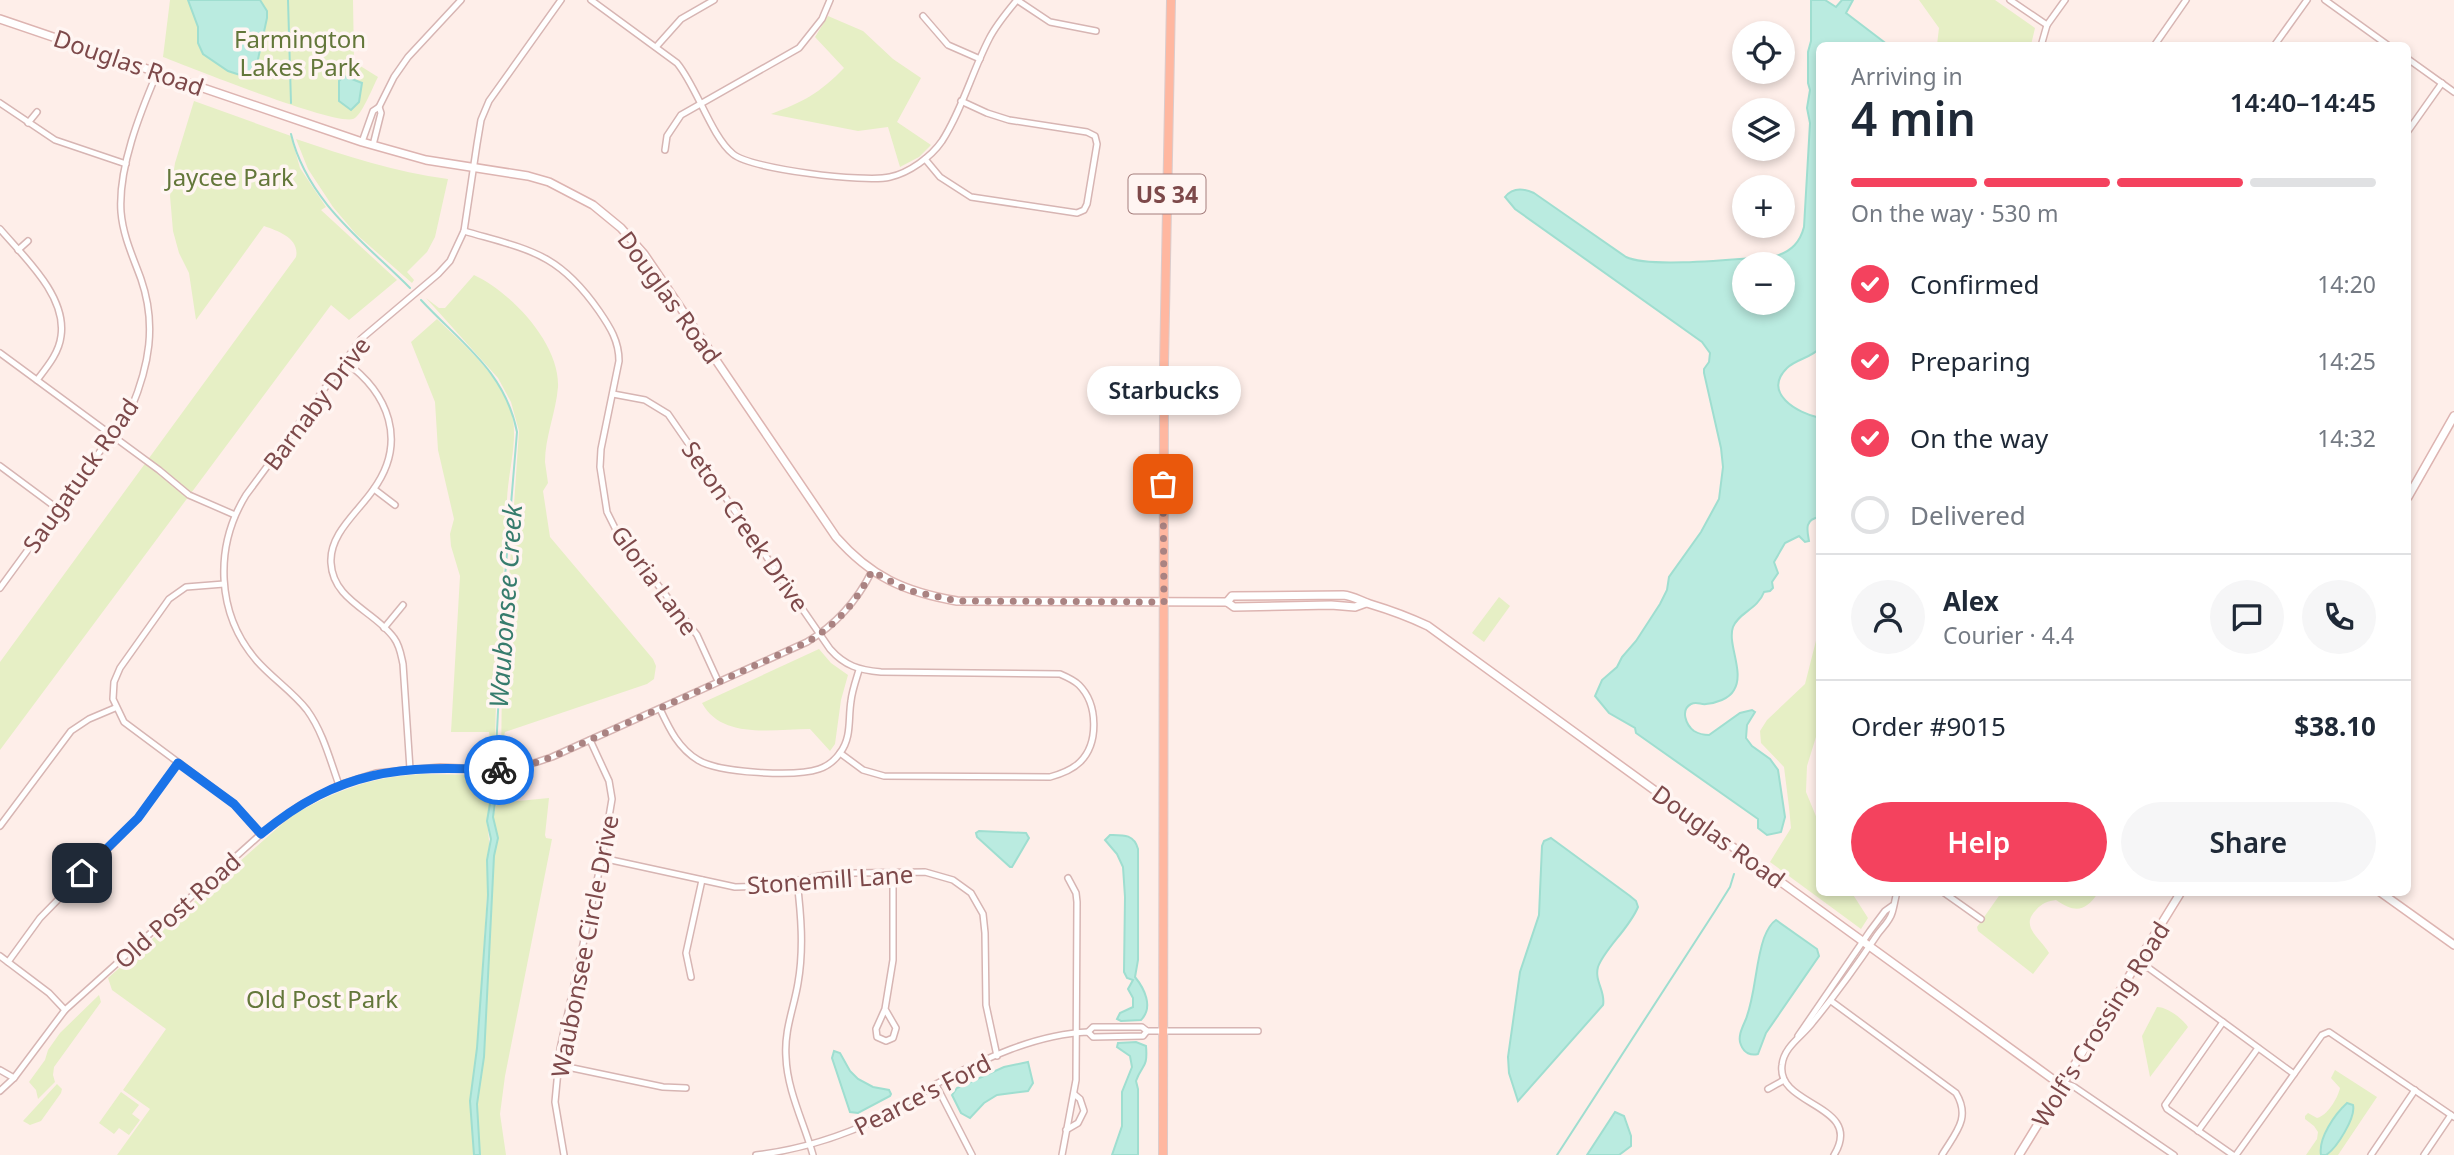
<!DOCTYPE html>
<html lang="en">
<head>
<meta charset="utf-8">
<style>
	:root { --surface:#fff; --page:#f6f6f7; --text:#1f2937; --muted:#747a83; --line:#e0e1e3; --accent:#f4425e }
	body { margin:0; font-family:"Noto Sans",sans-serif; background:var(--page); color:var(--text); height:100vh; display:flex; flex-direction:column; font-size:26px; white-space:nowrap }
	* { box-sizing:border-box; margin:0 }
	p { font-size:23px; color:var(--muted) }
	.icon { flex:none; width:38px; height:38px; fill:none; stroke:currentColor; stroke-width:2; stroke-linecap:round; stroke-linejoin:round }
	.map { position:relative; flex:1; overflow:hidden }
	.details { position:absolute; left:1816px; top:42px; width:595px; height:854px; display:flex; flex-direction:column; background:var(--surface); border-radius:10px; box-shadow:0 4px 10px #0003 }
	.details>* { flex:none }
	.fabs { position:absolute; left:1732px; top:21px; display:grid; gap:14px }
	.fabs a { display:grid; place-items:center; width:63px; height:63px; border-radius:50%; background:var(--surface); box-shadow:0 4px 10px #0003; font-size:35px }
	.pin { position:absolute; display:grid; place-items:center; width:60px; height:60px; color:#fff; margin:-30px; border-radius:14px; box-shadow:0 4px 10px #0006 }
	.courier { position:absolute; display:grid; place-items:center; width:70px; height:70px; margin:-35px; border:5px solid #1a73e8; border-radius:50%; background:#fff; color:#222; box-shadow:0 2px 9px #0007 }
	.bubble { position:absolute; height:49px; border-radius:24px; background:var(--surface); box-shadow:0 4px 10px #0003; font-size:23px; font-weight:600; line-height:49px; text-align:center }
	.summary em { font-style:normal; font-weight:600 }
	.summary div { display:flex; flex-direction:column-reverse }
	.summary { display:flex; align-items:center; justify-content:space-between; height:119px; padding:0 35px }
	h1 { font-size:46px; font-weight:600; line-height:52px }
	.bar { display:grid; grid-template-columns:repeat(4,1fr); gap:10px 7px; align-content:center; height:84px; padding:0 35px }
	.bar i { height:9px; border-radius:5px; background:var(--line) }
	.bar .current { background:var(--accent) }
	.bar p { grid-column:span 4 }
	.line { display:flex; align-items:center; gap:18px; padding:0 35px; border-top:2px solid var(--line) }
	.line div { flex:1 }
	.round { display:grid; place-items:center; flex:none; width:74px; height:74px; border-radius:37px; background:var(--page) }
	ol { padding:0 35px; list-style:none }
	li { display:flex; align-items:center; gap:21px; height:77px }
	li p { margin-inline-start:auto }
	li .icon { padding:7px; border-radius:50%; background:var(--accent); color:#fff; stroke-width:4 }
	li:last-child { color:var(--muted) }
	li i { width:38px; height:38px; border:4px solid var(--line); border-radius:50% }
	.button { display:flex; gap:14px; margin-top:auto; padding:14px 35px }
	.button a { flex:1; height:80px; border-radius:42px; background:var(--accent); color:#fff; font-size:28px; font-weight:600; line-height:80px; text-align:center }
	.button a+a { background:var(--page); color:var(--text) }
	.map>svg:first-child { display:block }
</style>
</head>
<body>
<div class="map">
<svg width="2454" height="1155" viewBox="0 0 2454 1155">
	<rect width="100%" height="100%" fill="#feeee9"/>
	<!-- green -->
	<g fill="#e6efc5">
		<path d="M170,0H353L354,62L378,77C373,86 362,116 353,119C333,125 192,68 163,57Z"/>
		<polygon points="1919,0 1995,0 2035,28 2031,45 1937,45 1939,28"/>
		<path d="M828,16L863,31L893,59L921,78L897,122L931,145L919,157L900,167L888,127L858,131L771,114C803,102 820,93 844,68L815,37Z"/>
		<path d="M194,101L291,136L300,168L326,207L321,210L397,280L349,320L331,305L0,750V662L296,257C300,238 278,231 264,226L196,320L189,273L179,253L173,231L170,196L175,163Z"/>
		<path d="M296,139C346,156 395,172 448,179L435,237L427,252L407,272L414,280L412,283L356,234L333,207L308,169Z"/>
		<path d="M474,275C511,292 560,344 558,387C556,412 545,437 545,462C546,469 547,476 548,483L543,491L550,537L653,659L656,666L654,679L647,684L505,732L503,740L507,754L501,760L502,682L519,431L511,402L498,378L426,298L439,308H445Z"/>
		<path d="M437,319C462,343 495,371 509,405C521,434 508,469 507,500C504,582 496,664 495,746L491,759L485,755L490,739L489,732H451L460,576L451,546L450,534L454,519L438,450L435,402L411,342Z"/>
		<polygon points="1499,597 1510,606 1484,642 1472,633"/>
		<polygon points="1820,625 1820,724 1807,766 1806,792 1820,826 1820,892 1852,893 1868,918 1861,929 1770,862 1791,828 1789,807 1784,767 1761,743 1760,731 1767,720 1805,684"/>
		<path d="M819,649L831,663L848,675L841,700L835,744L830,751L810,729C774,729 722,740 702,703Z"/>
		<path d="M422,774L489,775L492,786L487,821L490,850L477,1048L470,1101L474,1155H117L150,1109L123,1090L166,1029L112,990L108,978L290,817C334,791 370,777 422,774Z"/>
		<polygon points="549,798 545,835 546,838 552,839 505,1076 500,1114 506,1155 480,1155 477,1104 484,1057 494,856 498,838 493,817 497,803"/>
		<path d="M2001,893H2098C2085,912 2075,913 2056,900C2048,901 2042,903 2036,910C2019,927 2041,938 2049,953L2033,974L1978,931L1977,927Z"/>
		<polygon points="99,995 101,1002 54,1067 53,1075 55,1082 38,1099 36,1090 29,1082 45,1060 48,1050 60,1033"/>
		<path d="M2157,1007C2167,1007 2182,1018 2188,1027L2150,1077L2142,1036Z"/>
		<path d="M2335,1070L2377,1097L2338,1155H2326L2340,1139L2324,1137L2320,1147L2321,1155H2306L2317,1139L2318,1132L2314,1126L2305,1119V1116L2308,1113L2317,1118C2327,1116 2338,1098 2340,1088L2331,1078Z"/>
		<polygon points="57,1084 62,1089 61,1093 41,1121 30,1125 23,1121"/>
		<polygon points="121,1092 139,1105 132,1114 140,1120 129,1135 119,1128 114,1134 99,1123"/>
	</g>
	<!-- water -->
	<g fill="#baebe0" stroke="#9fded0" stroke-width="2" fill-rule="evenodd">
		<polygon points="188,0 260,0 267,11 267,18 255,73 246,77 228,71 203,54 198,43 198,27"/>
		<path d="M1811,0H1825L1836,7L1842,0H1853L1846,13L1888,45L1820,46V348C1811,358 1796,359 1787,368C1762,393 1797,413 1820,418V517C1804,519 1807,530 1809,541L1805,542L1799,536L1785,543L1774,562L1778,573L1772,582L1773,588L1770,591L1764,592C1758,609 1738,613 1733,627C1727,644 1745,672 1734,690C1729,699 1716,703 1706,704C1701,705 1697,701 1691,704C1680,710 1686,725 1694,731C1699,734 1703,735 1709,735L1740,713L1752,710L1755,712L1747,725L1746,738L1752,746L1770,759L1778,770L1785,817L1781,832L1767,835L1758,828V819L1636,733L1635,728L1609,713L1595,696L1602,680L1617,667L1622,657L1636,641L1660,604L1667,590L1669,577L1701,532L1719,499L1723,467L1721,448L1704,373V369L1709,362L1710,353L1702,342L1515,209L1505,197C1512,188 1523,188 1534,193L1626,257C1651,269 1745,258 1776,256C1792,251 1800,242 1804,227L1810,123L1807,108L1810,90L1808,83V52L1811,41ZM1783,264V303H1745V264Z"/>
		<polygon points="344,76 362,83 359,102 351,110 339,101 339,81"/>
		<polygon points="494,751 498,751 501,760 493,817 498,838 494,856 484,1057 477,1104 480,1155 474,1155 470,1101 477,1048 488,895 487,860 491,839 487,821 492,792 489,775 491,759"/>
		<polygon points="979,831 1026,833 1029,838 1012,867 1010,867 977,837 976,833"/>
		<path d="M1110,835C1123,835 1134,834 1138,849V960L1135,977C1144,988 1154,1007 1141,1020L1121,1021L1117,1019L1120,1013L1133,1007V998L1128,989L1133,980L1127,978L1124,972L1125,897L1123,867L1117,854L1105,840Z"/>
		<path d="M1551,838L1630,896L1636,901L1638,907C1629,929 1605,948 1598,967C1594,981 1606,992 1603,1005L1518,1101L1509,1073L1508,1057L1520,972L1539,915L1542,846L1544,841Z"/>
		<path d="M1776,920L1817,949L1819,956L1766,1033L1758,1054C1751,1056 1744,1053 1741,1045C1737,1037 1743,1026 1746,1019C1756,992 1755,964 1764,938C1767,930 1770,924 1776,920Z"/>
		<path d="M1118,1043L1136,1042L1146,1046C1148,1069 1142,1064 1136,1081L1138,1089V1155H1112L1122,1126V1092L1132,1067L1130,1056L1117,1047Z"/>
		<polygon points="834,1051 840,1053 850,1071 858,1079 873,1087 889,1090 891,1094 890,1096 858,1113 850,1112 832,1058"/>
		<polygon points="1028,1062 1033,1083 1028,1091 997,1095 984,1103 970,1118 961,1113 952,1095 957,1088 1004,1067"/>
		<path d="M2347,1103L2353,1105C2356,1117 2337,1148 2326,1155H2321C2318,1138 2335,1114 2347,1103Z"/>
		<polygon points="1615,1112 1624,1116 1631,1136 1631,1146 1619,1155 1587,1155"/>
	</g>
	<g fill="none" stroke-linecap="round" stroke-linejoin="round">
		<!-- stream -->
		<g stroke="#9fded0" stroke-width="2">
			<polyline points="288,0 291,103"/>
			<path d="M291,134C307,201 364,242 410,288"/>
			<path d="M421,300C461,343 505,371 517,432L505,577L496,750"/>
			<polyline points="1557,1155 1715,911 1730,887 1734,874"/>
		</g>
		<defs>
			<g id="street">
				<path d="M591,0L677,63C697,87 711,136 733,154C751,169 865,183 890,177C909,173 931,157 942,141C962,110 972,72 989,39C996,25 1007,12 1017,0"/>
				<polyline points="1017,0 1050,22 1096,31"/>
				<polyline points="2010,0 2047,25"/>
				<polyline points="2325,0 2389,46"/>
				<polyline points="923,16 948,45 980,59"/>
				<polyline points="2041,46 2047,25 2065,0"/>
				<polyline points="2154,46 2186,0"/>
				<polyline points="2274,46 2307,0"/>
				<polyline points="656,47 681,19 714,0"/>
				<polyline points="2408,59 2454,92"/>
				<polyline points="0,103 55,140 126,164"/>
				<polyline points="28,123 37,112"/>
				<polyline points="2408,131 2442,83"/>
				<polyline points="362,142 373,111 379,107 394,77 408,57 461,0"/>
				<polyline points="373,145 381,113 379,107"/>
				<polyline points="665,150 667,136 681,115 799,48 822,19 830,0"/>
				<polyline points="925,159 940,177 971,197 1077,213 1084,210 1087,204 1097,144 1095,136 1087,132 1009,120 987,113 961,101"/>
				<path d="M0,229C24,257 67,296 61,336C59,353 47,367 37,380"/>
				<path d="M464,231C529,250 558,252 599,311C610,327 619,341 619,361L601,449L600,467L607,512L618,534L697,635L718,681"/>
				<polyline points="18,250 28,241"/>
				<polyline points="0,353 159,470 189,495 235,515"/>
				<path d="M344,361C389,393 408,442 373,490C358,512 329,534 331,563C333,601 375,611 394,638C400,646 401,655 403,664L410,769"/>
				<path d="M613,394L645,400L668,414L830,649C845,666 859,670 881,672L1060,674C1067,677 1074,680 1079,685C1098,704 1099,743 1080,762C1072,770 1061,774 1050,777L884,776L863,770L840,753"/>
				<polyline points="0,466 58,509"/>
				<polyline points="374,489 395,505"/>
				<polyline points="224,584 186,587 169,599 120,668 114,682 113,699 124,722 234,804 261,834"/>
				<path d="M0,588L131,409C149,366 157,325 141,279C133,257 123,236 121,212C118,168 140,113 157,73"/>
				<polyline points="384,628 403,605"/>
				<path d="M660,709C669,728 678,748 698,760C719,773 796,777 819,769C828,766 835,760 840,753C852,737 848,719 851,701C852,691 856,680 859,670"/>
				<path d="M339,785C330,760 323,732 307,710C293,692 272,678 257,661C216,614 214,547 246,495L361,339L438,274L450,261L464,231L477,144L481,120L489,101L561,0"/>
				<polyline points="0,826 71,731 89,719 115,708"/>
				<polyline points="602,858 735,887 770,886 826,875 855,873 925,872 953,880 971,893 983,914 985,933 986,1005 997,1056"/>
				<path d="M797,881C801,914 804,949 798,983C794,1008 784,1030 786,1057C787,1090 804,1123 813,1155"/>
				<polyline points="1943,892 1981,919"/>
				<polyline points="0,956 49,993 65,1010"/>
				<polyline points="2139,961 2223,1022"/>
				<polyline points="8,962 40,918 138,818 178,763"/>
				<polyline points="691,977 686,953 702,880"/>
				<path d="M1831,1001L1956,1093C1971,1118 1956,1132 1942,1155"/>
				<polyline points="885,1009 896,1028 893,1038 886,1041 877,1037 876,1029 885,1009 893,960 893,872"/>
				<polyline points="1088,1032 1093,1027 1142,1027 1147,1031 1258,1031"/>
				<polyline points="1798,1036 1870,931 1885,911 1892,906"/>
				<polyline points="558,1065 663,1087 686,1088"/>
				<polyline points="0,1070 14,1078"/>
				<polyline points="2064,1083 2073,1086 2174,1155"/>
				<polyline points="936,1085 972,1155"/>
				<polyline points="1768,1089 1784,1080"/>
				<path d="M0,1091L14,1078L65,1010L261,834L299,806L339,785L376,773L440,767L504,770L519,768L552,757L807,642C837,624 857,601 872,571"/>
				<polyline points="1066,1130 1078,1123 1084,1111 1080,1099 1074,1094"/>
				<polyline points="2198,1131 2258,1048"/>
				<polyline points="564,1155 555,1102 560,1049 602,858 612,799 609,781 590,740"/>
				<path d="M756,1155C798,1150 840,1137 878,1119C899,1109 918,1095 938,1083C983,1059 1037,1034 1088,1032L1093,1037L1143,1036L1147,1031"/>
				<polyline points="1062,1155 1076,1080 1077,902 1076,893 1068,878"/>
				<path d="M1834,1155C1865,1104 1776,1107 1782,1065C1784,1046 1803,1036 1813,1022C1836,994 1857,965 1877,935C1881,929 1890,921 1892,913C1894,907 1895,899 1897,892"/>
				<polyline points="2233,1155 2167,1109 2165,1105 2223,1022 2294,1074"/>
				<polyline points="2236,1155 2322,1035 2329,1032 2454,1117"/>
				<polyline points="2371,1155 2415,1090"/>
				<polyline points="2424,1155 2451,1115"/>
			</g>
			<g id="secondary">
				<path d="M0,19L362,142L426,160L528,176L549,182L593,205L621,228L644,254L836,537C871,577 905,592 957,601L1227,602L1234,607L1331,605L1355,607L1366,603"/>
				<polyline points="2408,497 2454,416"/>
				<path d="M1227,602L1232,596L1343,595C1354,596 1360,601 1370,604C1390,610 1409,617 1428,626L2054,1080L2064,1083"/>
				<polyline points="2380,892 2454,945"/>
				<polyline points="2019,1155 2181,892"/>
			</g>
			<polyline id="primary" points="1163,1155 1164,365 1171,0"/>
		</defs>
		<!-- street casing -->
		<use href="#street" stroke="#d7b5b3" stroke-width="8"/>
		<!-- secondary casing -->
		<use href="#secondary" stroke="#ddb4b1" stroke-width="10"/>
		<!-- primary casing -->
		<use href="#primary" stroke="#dbcccc" stroke-width="10"/>
		<!-- street -->
		<use href="#street" stroke="#fff" stroke-width="5"/>
		<!-- secondary -->
		<use href="#secondary" stroke="#fff" stroke-width="7"/>
		<!-- primary -->
		<use href="#primary" stroke="#ffb7a0" stroke-width="8"/>
	</g>
	<g fill="none" stroke-linecap="round" stroke-linejoin="round">
		<!-- done -->
		<path stroke="#aa8382" stroke-width="7" stroke-dasharray="0 12.6" d="M499,770L519,768L552,757L807,642C837,625 857,601 872,571L907,590L957,601L1164,602L1163,484"/>
		<!-- route -->
		<path stroke="#1a73e8" stroke-width="9" d="M82,873L138,818L178,763L234,804L261,834C340,769 400,765 499,770"/>
	</g>
	<g text-anchor="middle" dominant-baseline="central" stroke-width="7" stroke-linejoin="round" paint-order="stroke">
		<!-- shield labels -->
		<rect fill="#fff5f2" stroke="#a47d7c" stroke-width="2" x="1128.5" y="174.5" width="77" height="39" rx="5"/>
		<g font-size="23" font-weight="bold" fill="#7d494a">
			<text x="1167" y="194">US 34</text>
		</g>
		<!-- park labels -->
		<g font-size="24" fill="#63773a" stroke="#fff5f2">
			<text x="300" y="38">Farmington<tspan x="300" dy="28">Lakes Park</tspan></text>
			<text x="230" y="176">Jaycee Park</text>
			<text x="322" y="998">Old Post Park</text>
		</g>
		<!-- street labels -->
		<g font-size="24" fill="#7d494a" stroke="#fff5f2">
			<text transform="translate(129 62) rotate(19)">Douglas Road</text>
			<text transform="translate(670 297) rotate(54)">Douglas Road</text>
			<text transform="translate(316 403) rotate(-53)">Barnaby Drive</text>
			<text transform="translate(80 475) rotate(-55)">Saugatuck Road</text>
			<text transform="translate(746 526) rotate(55)">Seton Creek Drive</text>
			<text transform="translate(655 580) rotate(54)">Gloria Lane</text>
			<text transform="translate(1719 836) rotate(36)">Douglas Road</text>
			<text transform="translate(830 879) rotate(-4)">Stonemill Lane</text>
			<text transform="translate(177 910) rotate(-42)">Old Post Road</text>
			<text transform="translate(584 946) rotate(-79)">Waubonsee Circle Drive</text>
			<text transform="translate(2100 1024) rotate(-58)">Wolf's Crossing Road</text>
			<text transform="translate(922 1094) rotate(-27)">Pearce's Ford</text>
		</g>
		<!-- water labels -->
		<g font-size="26" font-style="italic" fill="#377c6d" stroke="#fff5f2">
			<text transform="translate(505 606) rotate(-86)">Waubonsee Creek</text>
		</g>
	</g>
</svg>
<div class="fabs">
<a><svg class="icon" aria-label="locate" viewBox="0 0 24 24"><circle cx="12" cy="12" r="6"/><path d="M12 2v4M12 18v4M2 12h4M18 12h4"/></svg></a>
<a><svg class="icon" aria-label="layers" viewBox="0 0 24 24"><path d="M12 4l9 5-9 5-9-5zM3 14l9 5 9-5"/></svg></a>
<a>+</a>
<a>−</a>
</div>
<div class="pin" style="left:1163px;top:484px;background:#ea580c"><svg class="icon" aria-label="bag" viewBox="0 0 24 24"><path d="M5 8h14l-1 12H6zM9 8a3 3 0 0 1 6 0"/></svg></div>
<div class="pin" style="left:82px;top:873px;background:#1f2937"><svg class="icon" aria-label="home" viewBox="0 0 24 24"><path d="M3 11l9-7 9 7M6 9v11h12V9"/></svg></div>
<div class="courier" style="left:499px;top:770px"><svg class="icon" aria-label="bike" viewBox="0 0 24 24"><circle cx="6" cy="16" r="4"/><circle cx="18" cy="16" r="4"/><path d="M6 16l4-8h5l3 8M10 8l3 8H6M13 5h3"/></svg></div>
<div class="bubble" style="left:1087px;top:366px;width:154px">Starbucks</div>
<section class="details">
<div class="summary"><div><h1>4 min</h1><p>Arriving in</p></div><em>14:40–14:45</em></div>
<div class="bar"><i class="current"></i><i class="current"></i><i class="current"></i><i></i><p>On the way · 530 m</p></div>
<ol>
<li><svg class="icon" aria-label="check" viewBox="0 0 24 24"><path d="M5 12l5 5 9-10"/></svg>Confirmed<p>14:20</p></li>
<li><svg class="icon" aria-label="check" viewBox="0 0 24 24"><path d="M5 12l5 5 9-10"/></svg>Preparing<p>14:25</p></li>
<li><svg class="icon" aria-label="check" viewBox="0 0 24 24"><path d="M5 12l5 5 9-10"/></svg>On the way<p>14:32</p></li>
<li><i></i>Delivered</li>
</ol>
<div class="line" style="height:126px"><a class="round"><svg class="icon" aria-label="person" viewBox="0 0 24 24"><circle cx="12" cy="8" r="4"/><path d="M4 21q1-7 8-7t8 7"/></svg></a><div><b>Alex</b><p>Courier · 4.4</p></div><a class="round"><svg class="icon" aria-label="chat" viewBox="0 0 24 24"><path d="M4 5h16v11H9l-5 4z"/></svg></a><a class="round"><svg class="icon" aria-label="phone" viewBox="0 0 24 24"><path d="M5 4h4l2 5-3 2q2 4 5 5l2-3 5 2v4C11 20 4 13 5 4z"/></svg></a></div>
<div class="line" style="height:91px"><div>Order #9015</div><b>$38.10</b></div>
<div class="button"><a>Help</a><a>Share</a></div>
</section>
</div>
</body>
</html>
